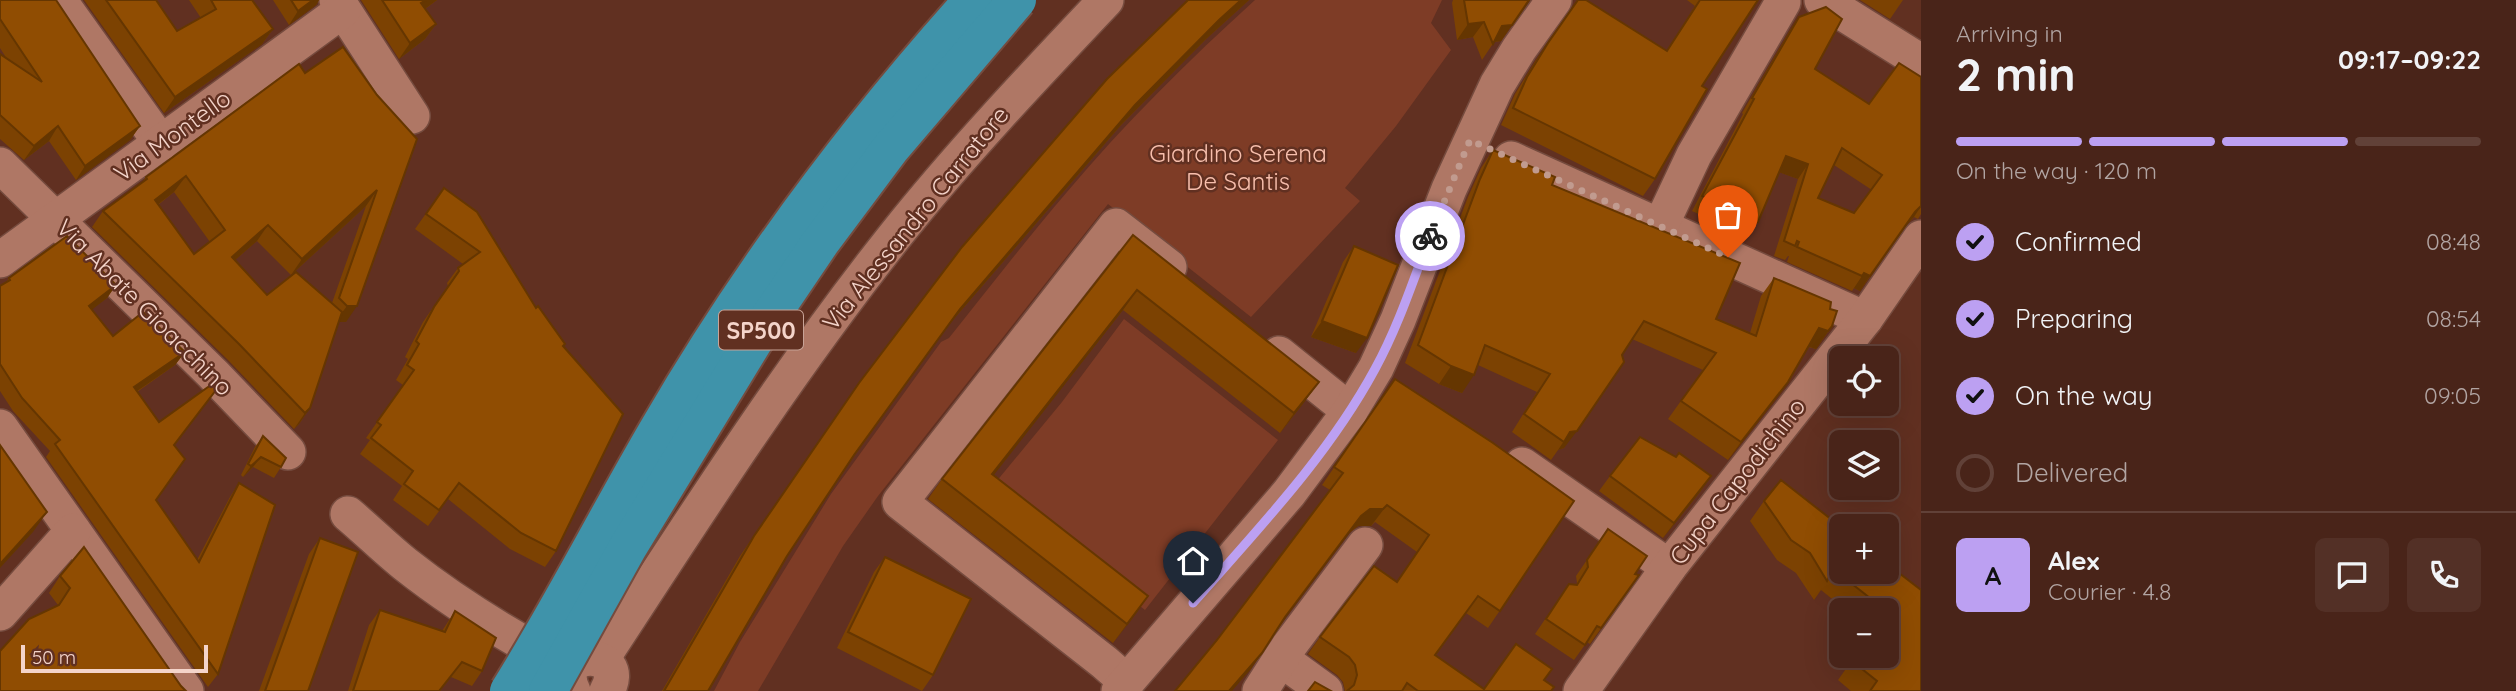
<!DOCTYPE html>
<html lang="en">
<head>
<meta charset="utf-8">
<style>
	:root { --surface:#492419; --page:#533026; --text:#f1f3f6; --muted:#b1a4a2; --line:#614138; --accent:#bca0f2 }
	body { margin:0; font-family:Quicksand,sans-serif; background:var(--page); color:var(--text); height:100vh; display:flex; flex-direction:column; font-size:26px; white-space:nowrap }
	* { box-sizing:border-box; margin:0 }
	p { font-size:23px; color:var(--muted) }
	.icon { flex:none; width:38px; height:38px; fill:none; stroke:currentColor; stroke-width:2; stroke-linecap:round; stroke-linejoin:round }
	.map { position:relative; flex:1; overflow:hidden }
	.panel { display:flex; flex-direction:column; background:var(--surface); width:595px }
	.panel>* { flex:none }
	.controls { position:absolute; left:1829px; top:346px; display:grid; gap:14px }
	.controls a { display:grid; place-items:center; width:70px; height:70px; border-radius:10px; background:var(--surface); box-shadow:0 7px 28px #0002,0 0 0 2px var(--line); font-size:35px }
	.scale { position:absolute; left:21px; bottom:18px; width:187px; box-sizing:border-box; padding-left:7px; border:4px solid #f4d4ca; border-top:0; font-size:19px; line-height:24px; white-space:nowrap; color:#f4d4ca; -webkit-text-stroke:5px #613021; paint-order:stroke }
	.pin { position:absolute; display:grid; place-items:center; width:60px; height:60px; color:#fff; margin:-72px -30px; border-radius:50% 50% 50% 0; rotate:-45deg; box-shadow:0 0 7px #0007 }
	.pin .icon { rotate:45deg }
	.courier { position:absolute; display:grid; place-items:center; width:70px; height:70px; margin:-35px; border:5px solid #bca0f2; border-radius:50%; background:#fff; color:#222; box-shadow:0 2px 9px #0007 }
	.overview em { font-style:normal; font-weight:800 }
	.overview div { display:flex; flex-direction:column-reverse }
	.overview { display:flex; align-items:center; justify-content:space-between; height:119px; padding:0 35px }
	h1 { font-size:46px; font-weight:800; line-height:52px }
	.bar { display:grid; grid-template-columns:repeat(4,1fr); gap:10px 7px; align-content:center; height:84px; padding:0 35px }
	.bar i { height:9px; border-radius:5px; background:var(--line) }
	.bar .selected { background:var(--accent) }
	.bar p { grid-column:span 4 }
	.line { display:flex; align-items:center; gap:18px; padding:0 35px; border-top:2px solid var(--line) }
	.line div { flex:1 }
	.round { display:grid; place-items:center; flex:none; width:74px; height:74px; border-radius:10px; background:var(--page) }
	ol { padding:0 35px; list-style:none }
	li { display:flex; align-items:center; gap:21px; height:77px }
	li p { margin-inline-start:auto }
	li .icon { padding:7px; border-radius:50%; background:var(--accent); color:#111; stroke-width:4 }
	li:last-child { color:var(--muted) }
	li i { width:38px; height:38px; border:4px solid var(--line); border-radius:50% }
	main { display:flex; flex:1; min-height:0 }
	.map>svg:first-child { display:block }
</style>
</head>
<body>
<main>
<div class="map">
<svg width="1921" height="691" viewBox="0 0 1921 691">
	<rect width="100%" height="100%" fill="#613021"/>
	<!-- green -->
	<g fill="#7e3c26">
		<path d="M1255,0H1442L1431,23L1451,50L1396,126L1345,188L1360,201L1251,317L1108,204L878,496L843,546L758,691H714L740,642L831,494L941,342L949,338C988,289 1026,240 1067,192C1125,123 1189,60 1255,0Z"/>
		<polygon points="1124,319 1278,440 1145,610 991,488 1062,402"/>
	</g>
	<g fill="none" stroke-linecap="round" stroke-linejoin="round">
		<defs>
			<g id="minor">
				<polyline points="59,0 161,143"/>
				<polyline points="337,0 412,116"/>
				<polyline points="1822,0 1921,62"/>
				<polyline points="1511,159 1865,319"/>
				<polyline points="0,165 213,374 288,452"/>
				<polyline points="1660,227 1694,155 1783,2"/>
				<polyline points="0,260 343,10"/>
				<polyline points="1279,354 1350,411"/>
				<polyline points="0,427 186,691"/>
				<polyline points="1522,465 1669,567"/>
				<path d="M348,514C367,530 385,548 405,564C453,602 505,634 559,663"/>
				<polyline points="0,613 73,531"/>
				<polyline points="1281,659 1325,691"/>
				<path d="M601,660C695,516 787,372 894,237C960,154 1033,77 1106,0"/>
				<polyline points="1127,682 1104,662 900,502 1116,226 1169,267"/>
				<path d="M573,691C551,647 631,648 607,691"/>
				<polyline points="1119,691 1289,493 1350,411 1376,368 1398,320 1449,189 1497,85 1519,49 1554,0"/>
				<polyline points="1260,691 1289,646 1365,545"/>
				<polyline points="1581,691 1669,567 1865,319 1921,238"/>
			</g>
		</defs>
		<!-- minor casing -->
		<use href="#minor" stroke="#754b3e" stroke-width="38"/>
		<!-- minor -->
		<use href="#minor" stroke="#af7765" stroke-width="35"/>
		<defs>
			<g id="highway-bridge">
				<path d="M509,691C563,605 608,515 659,428C748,275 855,131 973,0"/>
				<polyline points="548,691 628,547 753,342 820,243 891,148 1017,0"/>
			</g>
		</defs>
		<!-- highway-bridge casing -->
		<use href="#highway-bridge" stroke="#754b3e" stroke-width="42" stroke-linecap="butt"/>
		<!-- highway-bridge -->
		<use href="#highway-bridge" stroke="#3f93aa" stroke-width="38"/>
	</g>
	<!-- wall -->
	<g fill="#7c4202" fill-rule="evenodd">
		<polygon points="0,0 140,126 130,140 76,180 49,141 24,160 0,139 0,54 7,59 0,48"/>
		<polygon points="84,0 156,0 177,31 201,18 189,0 252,0 273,29 262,44 164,113"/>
		<polygon points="273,0 319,0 316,5 289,25"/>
		<polygon points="361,0 437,0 425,9 436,24 425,39 399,59"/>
		<polygon points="1188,0 1249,0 1205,40 1121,125 946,328 849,463 787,556 708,691 662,691 740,556 859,383"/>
		<polygon points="1453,0 1529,0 1501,41 1494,42 1482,60 1473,37 1457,40 1452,3"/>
		<polygon points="1578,0 1667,51 1695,6 1687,0 1758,0 1702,86 1655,179 1643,196 1501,125 1515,94 1536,60"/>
		<polygon points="1860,0 1903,0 1890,19"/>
		<path d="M1799,17L1815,69L1869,104L1921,77V214L1918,219L1914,217L1905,226L1860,291L1854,288L1852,291L1787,262L1789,256H1788L1785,260L1774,256L1798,179L1779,172L1758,222L1747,237L1692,211L1743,114L1742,113L1789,32ZM1834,165L1872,190L1854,213L1818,198Z"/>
		<path d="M305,73L377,95L417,139L346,322H339L310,408L299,424L294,429L228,360L92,227L103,211L142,183L146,177ZM174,192L210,242L194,254L158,205ZM366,206L332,303L267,295L235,260L257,241L291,275Z"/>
		<polygon points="1493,150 1552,185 1716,319 1750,333 1761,296 1774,278 1830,309 1832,326 1816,349 1809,347 1775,400 1728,460 1668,419 1703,370 1632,339 1564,448 1558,450 1551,460 1512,432 1537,392 1478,365 1462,393 1439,384 1405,363 1468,197 1481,168"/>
		<polygon points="444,188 536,308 563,346 556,551 545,567 510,549 448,499 428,526 393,500 402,486 360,454 370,440 366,438 403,385 396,380 408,359 405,357 423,322 448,286 447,283 458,268 463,264 415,229"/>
		<polygon points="1133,235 1305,401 1280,433 1123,310 993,475 1134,616 1113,643 928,499 942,479"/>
		<polygon points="1354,246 1356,353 1311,337 1343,262"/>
		<polygon points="9,278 116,285 107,298 92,309 113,336 185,352 175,365 137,392 159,422 219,386 174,446 156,500 197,560 230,497 239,483 218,674 208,687 46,457 50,451 13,411 0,391 0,286 6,283"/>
		<polygon points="1395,379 1574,501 1488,628 1466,613 1436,655 1484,689 1544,680 1551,691 1345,691 1343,682 1337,675 1308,654 1320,637 1397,582 1417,552 1375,522 1371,526 1358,526 1349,533 1279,625 1250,670 1217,640 1330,490 1322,485"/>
		<polygon points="263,436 281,467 274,478 253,467 243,477 241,475 255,447"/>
		<polygon points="1610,476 1711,476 1700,492 1663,538 1599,491"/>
		<polygon points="1764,501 1886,572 1921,691 1851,691 1838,680 1855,656 1886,656 1886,611 1847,611 1821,590 1814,600 1796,573 1777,560 1750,521"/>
		<polygon points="1608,529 1635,574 1639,575 1590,644 1587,642 1574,660 1535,634 1569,584 1576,585 1577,583 1576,576"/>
		<polygon points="320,538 308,691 259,691 309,554"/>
		<polygon points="885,557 933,675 922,691 837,648 874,572"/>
		<polygon points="60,576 181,686 58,605 49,593"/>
		<polygon points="380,610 442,631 455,611 482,671 472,686 451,677 440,691 348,691 369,625"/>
	</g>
	<!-- shaded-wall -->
	<g fill="#653601">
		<polygon points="313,0 319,0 316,5 289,25 298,11"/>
		<polygon points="426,0 437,0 411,19 421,3"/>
		<polygon points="1241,0 1249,0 1205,40 1121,125 946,328 960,309 1135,105 1219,20"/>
		<polygon points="1484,22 1473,37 1457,40 1468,24"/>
		<polygon points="436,24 425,39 399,59 410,43"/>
		<polygon points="1512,25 1501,41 1492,42 1502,26"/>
		<polygon points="273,29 262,44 164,113 175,97"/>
		<polygon points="58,126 49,141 24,160 34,146"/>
		<polygon points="140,126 130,140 76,180 85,166"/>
		<polygon points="1786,156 1808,164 1798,179 1776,171"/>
		<polygon points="186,176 174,192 143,216 155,200"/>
		<polygon points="377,190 366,206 291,275 302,259"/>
		<polygon points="1921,206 1914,217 1904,227 1915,212"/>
		<polygon points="268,225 257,241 220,273 232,257"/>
		<polygon points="1864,273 1870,276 1860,291 1854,288"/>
		<polygon points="116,285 107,298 80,319 89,306"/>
		<polygon points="1137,290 1123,310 979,494 992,474"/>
		<polygon points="347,306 357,306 346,322 335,322"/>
		<polygon points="1322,321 1367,338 1356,353 1311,337"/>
		<polygon points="1832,326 1816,349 1807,346 1819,328"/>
		<polygon points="185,352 175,365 124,400 134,387"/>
		<polygon points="1451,366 1474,375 1462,393 1439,384"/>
		<polygon points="1319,382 1305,401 1280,433 1294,413"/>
		<polygon points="1788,382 1775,400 1728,460 1741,442"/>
		<polygon points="310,408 299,424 294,429 305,413"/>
		<polygon points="1577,431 1564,448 1558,450 1570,432"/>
		<polygon points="261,457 253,467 243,477 251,466"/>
		<polygon points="1711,476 1700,492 1663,538 1674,523"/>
		<polygon points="1387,505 1371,526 1358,526 1349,533 1273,634 1361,516 1370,509"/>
		<polygon points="47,512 33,532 0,568 0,564"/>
		<polygon points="1148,596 1134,616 1113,643 1127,624"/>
		<polygon points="1262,653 1250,670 1232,691 1229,691"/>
	</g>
	<!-- building -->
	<g fill="#904d02" stroke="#653601" stroke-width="2" fill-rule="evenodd">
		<polygon points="0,0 56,0 140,126 85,166 58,126 34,146 0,115 0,54 42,82 0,19"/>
		<polygon points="106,0 156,0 177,31 216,9 211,0 252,0 273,29 175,97"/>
		<polygon points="291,0 313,0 298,11"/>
		<polygon points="382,0 426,0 421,3 436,24 410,43"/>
		<polygon points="1188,0 1241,0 1219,20 1135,105 960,309 854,455 787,556 708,691 664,691 754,536 859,383 962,247 1107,79"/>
		<polygon points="1464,0 1529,0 1512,25 1502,26 1493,44 1484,22 1468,24"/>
		<polygon points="1578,0 1586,0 1667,51 1700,0 1758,0 1702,86 1707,89 1655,179 1513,108 1527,77 1548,43"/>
		<path d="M1826,7L1842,19L1815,69L1869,104L1899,63L1921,77V206L1915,212L1870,276L1864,273L1862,276L1797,247L1799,242L1797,241L1795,246L1784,241L1808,164L1786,156L1758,222L1702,196L1754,99L1752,98L1799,17ZM1842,148L1882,175L1854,213L1818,198Z"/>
		<path d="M343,47L377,95L417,139L357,306H347L339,298L377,190L302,259L268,225L232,257L267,295L296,272L342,312L310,408L305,413L239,344L103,211L147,179L146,177L299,64L305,73ZM186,176L225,230L194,254L155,200Z"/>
		<polygon points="1493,150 1555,177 1552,185 1740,263 1716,319 1756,336 1774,278 1831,302 1830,309 1837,311 1832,326 1828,331 1819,328 1788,382 1741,442 1681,401 1716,353 1644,321 1622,355 1624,362 1577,431 1570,432 1564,442 1524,414 1550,374 1485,345 1474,375 1451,366 1418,345 1480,179"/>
		<polygon points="444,188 477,212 536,308 538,306 565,344 563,346 623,414 556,551 521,533 459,483 439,510 404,484 413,471 371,438 381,425 377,422 414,370 407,365 419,344 416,341 434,307 459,271 458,268 480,252 426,214"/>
		<polygon points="1133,235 1319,382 1294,413 1137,290 992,474 1148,596 1127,624 942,479"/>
		<polygon points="67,236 116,285 89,306 113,336 143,312 185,352 134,387 159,422 215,382 219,386 174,445 185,459 156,500 199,562 239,483 275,505 218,674 55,444 60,440 22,398 0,364 0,286 10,280 9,278"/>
		<polygon points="1354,246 1398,265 1367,338 1322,321"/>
		<polygon points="1395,379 1493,443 1574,501 1500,611 1478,596 1435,655 1484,689 1516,644 1552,669 1544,680 1554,687 1551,691 1418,691 1407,683 1402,691 1347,691 1354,685 1357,675 1355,665 1349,657 1320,637 1374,566 1397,582 1429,535 1387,505 1383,509 1370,509 1361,516 1285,617 1262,653 1229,691 1175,691 1217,640 1343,473 1334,467"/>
		<polygon points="263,436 286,458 281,467 261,457 251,466 248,464"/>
		<polygon points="1640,437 1676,457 1679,453 1711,476 1674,523 1610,476"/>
		<polygon points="0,445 47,512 0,564"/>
		<polygon points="1781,480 1841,527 1841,572 1886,572 1886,563 1921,590 1921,691 1870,691 1877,681 1852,661 1855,656 1886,656 1886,617 1889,613 1833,569 1827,581 1810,553 1791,540 1764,501"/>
		<polygon points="1608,529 1647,556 1635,574 1639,575 1601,628 1597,626 1585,645 1546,619 1569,584 1577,585 1588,567 1587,560"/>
		<polygon points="320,538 358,552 308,691 265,691"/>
		<polygon points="84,547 181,686 186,691 0,691 0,651 29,619 59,605 70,588 60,576"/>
		<polygon points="885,557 971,599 933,675 848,632"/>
		<polygon points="380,610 445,632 455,611 496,638 482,671 462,662 439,691 353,691"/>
		<polygon points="1315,682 1331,691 1308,691"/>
	</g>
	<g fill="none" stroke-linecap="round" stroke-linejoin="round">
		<!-- done -->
		<polyline stroke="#c19b8f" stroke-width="7" stroke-dasharray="0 12.6" points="1430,236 1470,140 1728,257"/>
		<!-- route -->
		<path stroke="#bca0f2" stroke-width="9" d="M1193,603C1258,529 1328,456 1375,369C1398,327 1413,281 1430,236"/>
	</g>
	<g text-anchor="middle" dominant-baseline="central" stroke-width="5" stroke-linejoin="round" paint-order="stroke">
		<!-- shield labels -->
		<rect fill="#613021" stroke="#c8a397" stroke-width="2" x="719" y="310.5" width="84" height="39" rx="5"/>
		<g font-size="23" font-weight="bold" fill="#f4d4ca">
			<text x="761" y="330">SP500</text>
		</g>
		<!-- street labels -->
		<g font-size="24" fill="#f4d4ca" stroke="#613021">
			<text transform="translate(172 135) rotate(-36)">Via Montello</text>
			<text transform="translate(915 218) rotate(-51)">Via Alessandro Carratore</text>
			<text transform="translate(145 307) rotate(45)">Via Abate Gioacchino</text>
			<text transform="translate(1737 481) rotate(-52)">Cupa Capodichino</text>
		</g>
		<!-- park labels -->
		<g font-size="24" fill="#f7beac" stroke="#613021">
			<text x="1238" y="153">Giardino Serena<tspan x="1238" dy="28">De Santis</tspan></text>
		</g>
	</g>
</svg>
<div class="controls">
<a><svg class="icon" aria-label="locate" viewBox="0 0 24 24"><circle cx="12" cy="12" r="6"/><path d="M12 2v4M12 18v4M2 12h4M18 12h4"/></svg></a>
<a><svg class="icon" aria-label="layers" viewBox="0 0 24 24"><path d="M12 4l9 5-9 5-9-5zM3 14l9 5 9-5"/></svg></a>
<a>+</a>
<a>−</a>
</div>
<div class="scale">50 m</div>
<div class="pin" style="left:1728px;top:257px;background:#ea580c"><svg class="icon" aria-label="bag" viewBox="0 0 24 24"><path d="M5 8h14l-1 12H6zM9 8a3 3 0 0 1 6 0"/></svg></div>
<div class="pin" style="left:1193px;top:603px;background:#1f2937"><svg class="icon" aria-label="home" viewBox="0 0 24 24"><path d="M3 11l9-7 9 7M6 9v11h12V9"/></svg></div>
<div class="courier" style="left:1430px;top:236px"><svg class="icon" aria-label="bike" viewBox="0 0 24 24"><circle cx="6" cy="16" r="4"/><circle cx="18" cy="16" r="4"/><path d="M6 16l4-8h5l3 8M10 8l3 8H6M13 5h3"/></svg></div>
</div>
<section class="panel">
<div class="overview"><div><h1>2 min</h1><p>Arriving in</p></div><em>09:17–09:22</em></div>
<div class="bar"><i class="selected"></i><i class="selected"></i><i class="selected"></i><i></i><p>On the way · 120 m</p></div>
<ol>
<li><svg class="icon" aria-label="check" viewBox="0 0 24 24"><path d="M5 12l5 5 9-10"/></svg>Confirmed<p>08:48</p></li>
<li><svg class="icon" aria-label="check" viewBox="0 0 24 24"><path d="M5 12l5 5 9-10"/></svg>Preparing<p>08:54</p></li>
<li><svg class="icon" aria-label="check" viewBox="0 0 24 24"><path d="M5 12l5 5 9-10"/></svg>On the way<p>09:05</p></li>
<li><i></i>Delivered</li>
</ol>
<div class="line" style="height:126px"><b class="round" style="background:var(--accent);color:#111">A</b><div><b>Alex</b><p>Courier · 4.8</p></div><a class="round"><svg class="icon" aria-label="chat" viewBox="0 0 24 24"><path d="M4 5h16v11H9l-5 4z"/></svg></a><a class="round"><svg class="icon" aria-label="phone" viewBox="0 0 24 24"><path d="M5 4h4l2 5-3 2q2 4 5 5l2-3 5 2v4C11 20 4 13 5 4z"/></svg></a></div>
</section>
</main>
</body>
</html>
